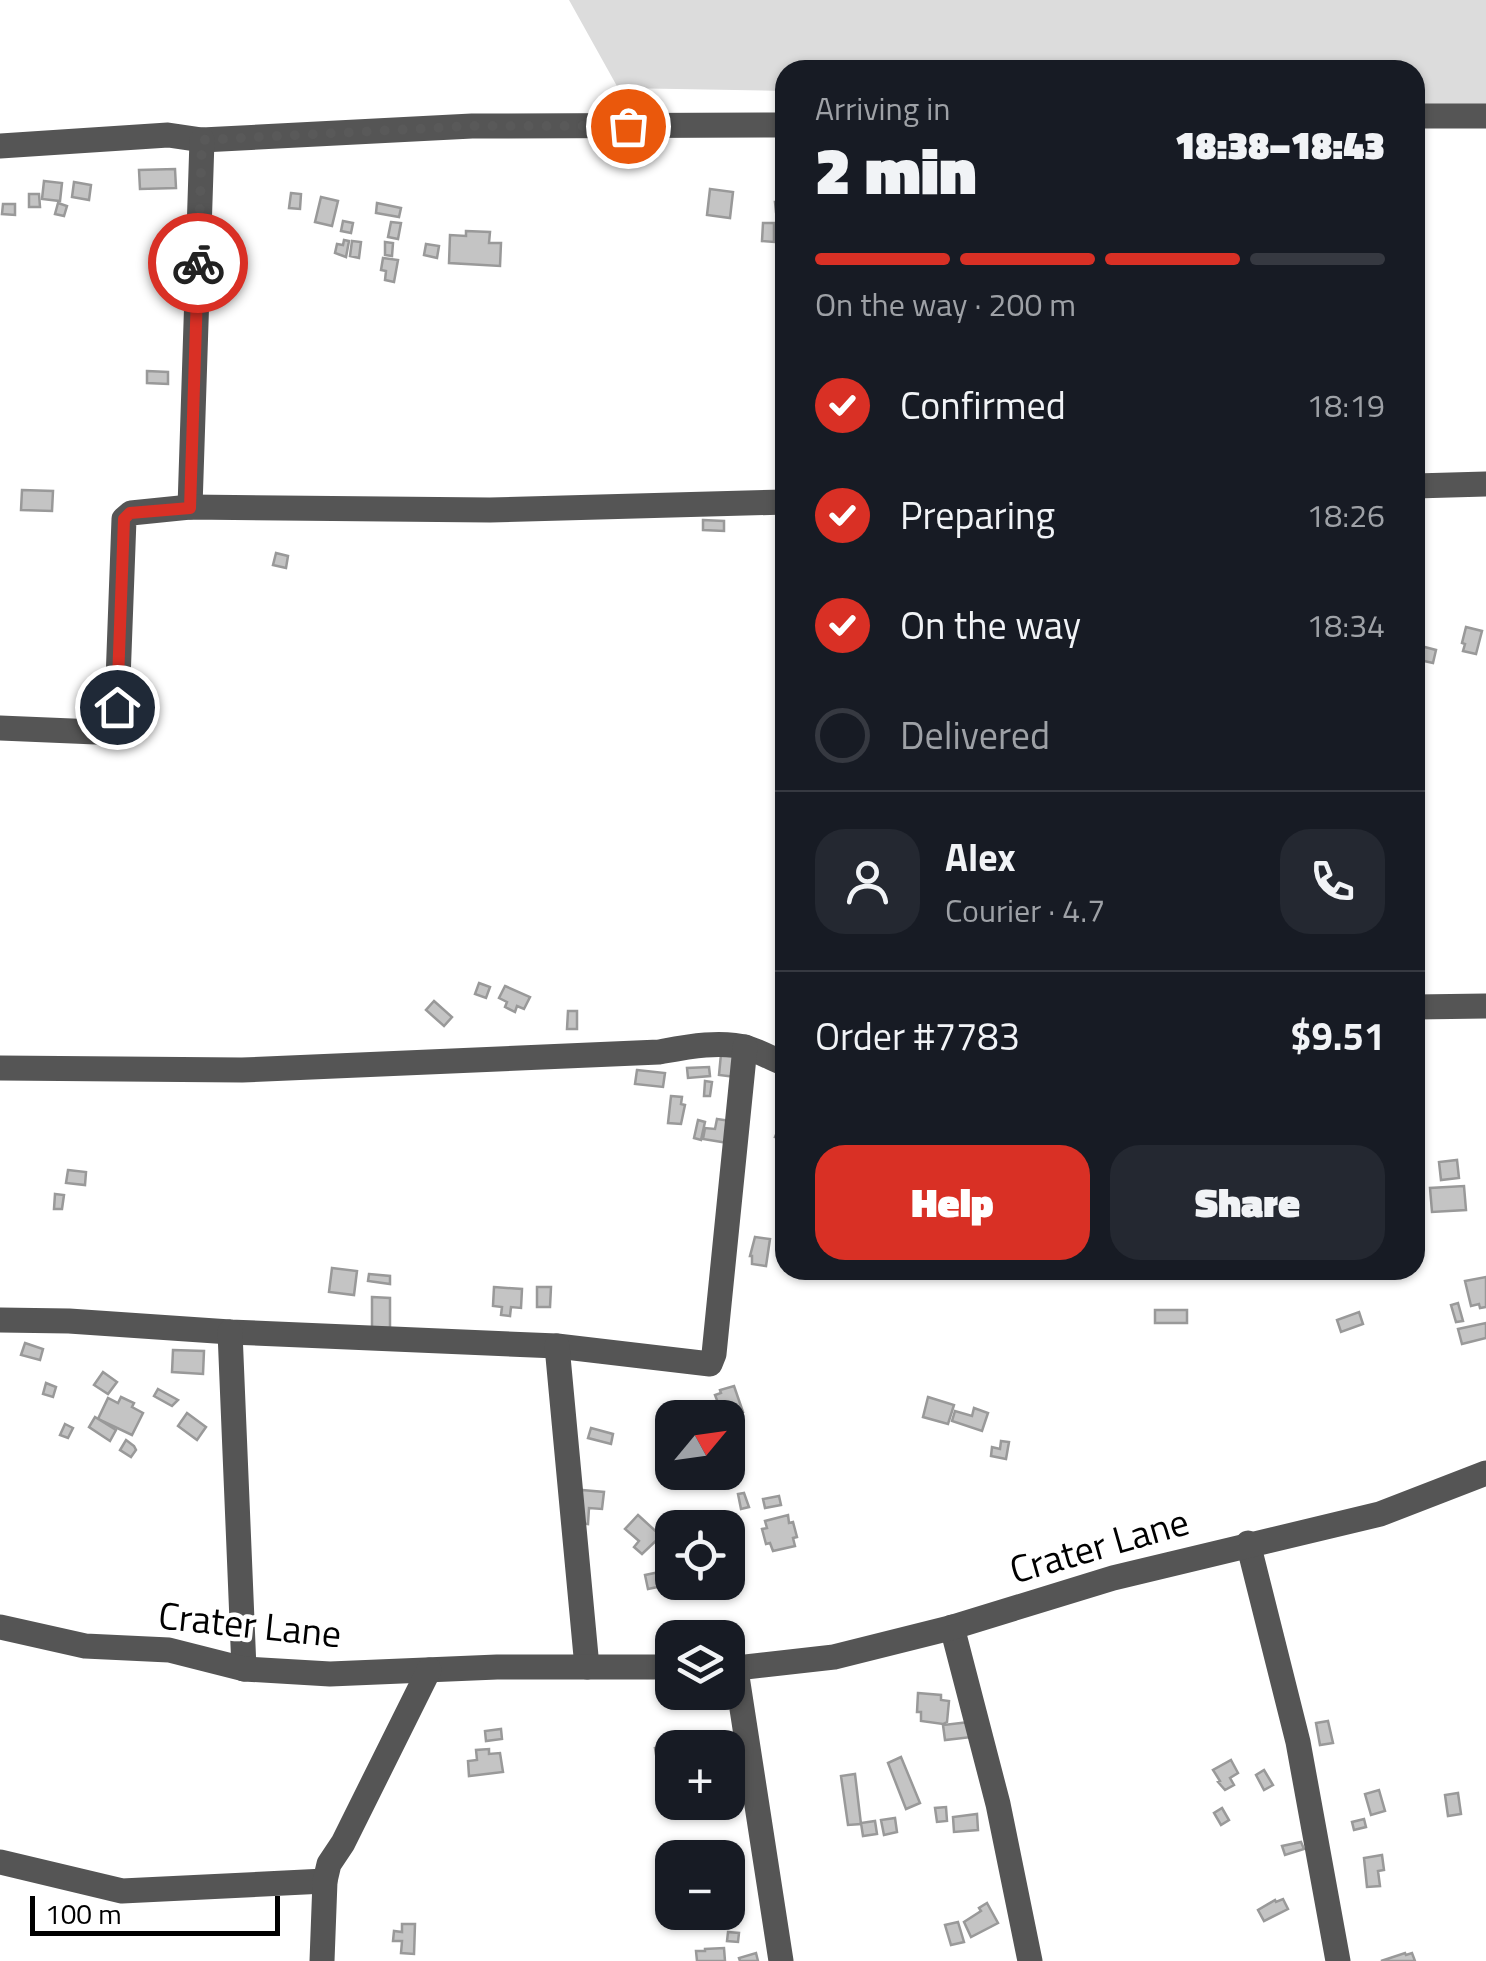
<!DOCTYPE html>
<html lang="en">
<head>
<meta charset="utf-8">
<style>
	:root { --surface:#171b24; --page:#242831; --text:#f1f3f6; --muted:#9ea1a6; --line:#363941; --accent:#d93025 }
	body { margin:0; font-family:"Titillium Web",sans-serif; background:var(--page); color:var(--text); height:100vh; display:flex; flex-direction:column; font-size:38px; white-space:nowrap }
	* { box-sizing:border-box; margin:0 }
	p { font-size:32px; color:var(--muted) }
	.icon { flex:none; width:55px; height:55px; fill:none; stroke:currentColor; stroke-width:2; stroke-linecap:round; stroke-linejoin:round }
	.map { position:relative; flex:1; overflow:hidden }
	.drawer { position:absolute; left:775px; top:60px; width:650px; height:1220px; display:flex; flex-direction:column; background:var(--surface); border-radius:30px; box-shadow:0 2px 8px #0004 }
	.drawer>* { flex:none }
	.needle { width:65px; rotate:61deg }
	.buttons { position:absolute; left:655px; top:1400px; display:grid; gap:20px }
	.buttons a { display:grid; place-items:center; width:90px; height:90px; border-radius:20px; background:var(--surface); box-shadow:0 2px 8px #0004; font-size:50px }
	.scale { position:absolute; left:30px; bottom:25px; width:250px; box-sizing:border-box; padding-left:10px; border:5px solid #000; border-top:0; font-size:28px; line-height:35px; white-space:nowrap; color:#000; -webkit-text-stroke:8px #fff; paint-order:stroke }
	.pin { position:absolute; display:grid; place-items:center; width:85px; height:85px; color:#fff; margin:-42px; border:5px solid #fff; border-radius:50%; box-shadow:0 2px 10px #0007 }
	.courier { position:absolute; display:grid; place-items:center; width:100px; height:100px; margin:-50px; border:8px solid #d93025; border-radius:50%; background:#fff; color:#222; box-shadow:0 2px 12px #0007 }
	.overview em { font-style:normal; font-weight:800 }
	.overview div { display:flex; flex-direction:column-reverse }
	.overview { display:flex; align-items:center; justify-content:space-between; height:170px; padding:0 40px }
	h1 { font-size:65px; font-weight:800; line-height:75px }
	.bar { display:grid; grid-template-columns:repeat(4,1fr); gap:15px 10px; align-content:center; height:120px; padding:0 40px }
	.bar i { height:12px; border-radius:8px; background:var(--line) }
	.bar .selected { background:var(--accent) }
	.bar p { grid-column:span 4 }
	.line { display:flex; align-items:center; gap:25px; padding:0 40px; border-top:2px solid var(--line) }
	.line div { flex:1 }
	.round { display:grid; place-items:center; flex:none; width:105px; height:105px; border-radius:30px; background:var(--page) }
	ol { padding:0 40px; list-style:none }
	li { display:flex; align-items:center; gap:30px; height:110px }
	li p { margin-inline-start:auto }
	li .icon { padding:10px; border-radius:50%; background:var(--accent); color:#fff; stroke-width:4 }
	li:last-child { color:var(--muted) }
	li i { width:55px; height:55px; border:5px solid var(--line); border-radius:50% }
	.primary-button { display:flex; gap:20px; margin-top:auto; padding:20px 40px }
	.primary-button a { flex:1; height:115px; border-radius:30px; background:var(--accent); color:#fff; font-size:40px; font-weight:800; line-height:115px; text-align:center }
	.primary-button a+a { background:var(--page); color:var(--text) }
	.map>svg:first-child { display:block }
</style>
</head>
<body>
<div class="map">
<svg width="1486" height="1961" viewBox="0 0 1486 1961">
	<rect width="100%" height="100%" fill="#fff"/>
	<!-- green -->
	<polygon fill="#dcdcdc" points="569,0 1486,0 1486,107 1415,106 1415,70 785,70 785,91 618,88"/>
	<!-- building -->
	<g fill="#c4c4c4" stroke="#999" stroke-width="2.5">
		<polygon points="175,169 176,188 140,189 139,170"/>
		<polygon points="44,181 62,183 60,201 42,199"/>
		<polygon points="74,182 91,185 89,200 72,197"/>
		<polygon points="710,189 733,192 730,218 707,215"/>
		<polygon points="291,193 301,194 300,209 289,208"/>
		<polygon points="29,194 39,194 40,207 29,207"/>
		<polygon points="321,197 338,201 332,226 315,222"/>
		<polygon points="775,202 785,202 785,212 776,212"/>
		<polygon points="58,203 67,206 64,216 55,214"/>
		<polygon points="377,203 401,208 399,217 376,213"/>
		<polygon points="3,204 15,204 15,215 2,214"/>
		<polygon points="343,221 353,223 351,233 341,231"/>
		<polygon points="391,222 401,223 398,239 388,237"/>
		<polygon points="763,223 774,223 774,242 762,241"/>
		<polygon points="466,231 490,232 489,243 501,243 500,266 449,263 450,235 466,236"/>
		<polygon points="344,240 349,241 346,257 335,253 337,244 343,245"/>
		<polygon points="352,241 361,242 359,258 350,256"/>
		<polygon points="385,242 393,243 392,256 385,255"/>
		<polygon points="426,244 439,246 437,258 424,255"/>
		<polygon points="383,258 398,260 394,282 385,280 386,271 381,270"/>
		<polygon points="147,371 168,372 168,384 147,383"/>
		<polygon points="22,490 53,491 52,511 21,510"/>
		<polygon points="703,520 724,521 724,531 703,530"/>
		<polygon points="276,553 288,556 286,568 273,565"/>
		<polygon points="1466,627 1482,631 1476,654 1463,651 1465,644 1462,643"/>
		<polygon points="1417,645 1436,650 1433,663 1415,659"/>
		<polygon points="479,983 490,987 486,998 475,994"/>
		<polygon points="505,986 530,997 524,1009 517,1006 515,1012 505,1007 507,1002 499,998"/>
		<polygon points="434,1001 452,1017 444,1026 426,1010"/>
		<polygon points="568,1011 577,1011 577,1029 567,1029"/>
		<polygon points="721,1054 738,1056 736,1077 719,1075"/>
		<polygon points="709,1067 710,1076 688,1078 687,1068"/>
		<polygon points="637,1070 665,1073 663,1087 635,1084"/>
		<polygon points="705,1081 712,1082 710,1096 704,1096"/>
		<polygon points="671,1096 682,1097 681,1104 685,1105 681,1124 668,1123"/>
		<polygon points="717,1119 731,1121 728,1143 703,1139 705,1128 715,1129"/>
		<polygon points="698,1120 705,1122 701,1140 694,1138"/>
		<polygon points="780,1125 785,1127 785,1141 775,1137"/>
		<polygon points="1457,1160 1459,1178 1441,1180 1439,1162"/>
		<polygon points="68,1170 86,1172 85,1185 66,1183"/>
		<polygon points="1464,1186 1466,1210 1432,1212 1430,1188"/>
		<polygon points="55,1194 64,1195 62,1209 54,1209"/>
		<polygon points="755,1237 770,1239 766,1266 752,1264 752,1256 750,1256"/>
		<polygon points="332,1268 357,1271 354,1295 329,1292"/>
		<polygon points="369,1274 390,1276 390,1284 368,1281"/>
		<polygon points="1486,1277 1486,1307 1480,1308 1479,1304 1471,1306 1465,1281"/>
		<polygon points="494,1287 522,1289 521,1308 511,1307 510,1316 501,1315 502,1307 493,1306"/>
		<polygon points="537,1287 551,1287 550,1307 537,1307"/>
		<polygon points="372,1297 390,1298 390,1328 372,1328"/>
		<polygon points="1458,1303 1463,1321 1456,1322 1451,1305"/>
		<rect x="1155" y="1310" width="32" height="13"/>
		<polygon points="1359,1312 1363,1324 1341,1332 1337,1320"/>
		<polygon points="1486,1323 1486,1338 1462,1344 1458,1329"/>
		<polygon points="25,1343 43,1349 40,1360 21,1355"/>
		<polygon points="173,1350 204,1351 203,1374 172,1372"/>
		<polygon points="103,1372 117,1382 108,1394 94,1385"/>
		<polygon points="46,1383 56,1387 53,1397 43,1394"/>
		<polygon points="734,1386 743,1412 730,1417 726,1406 720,1408 715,1395 721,1393 720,1390"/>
		<polygon points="158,1389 178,1400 172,1406 154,1396"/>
		<polygon points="121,1397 134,1403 132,1407 143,1413 132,1435 98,1419 108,1398 118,1403"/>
		<polygon points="928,1397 954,1405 948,1424 923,1417"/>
		<polygon points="974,1408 988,1413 982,1431 952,1421 955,1411 972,1416"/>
		<polygon points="187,1413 206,1427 197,1440 178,1426"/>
		<polygon points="95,1417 116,1430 110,1441 89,1427"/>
		<polygon points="65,1424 73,1428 68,1438 60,1435"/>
		<polygon points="591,1428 613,1434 611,1444 588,1438"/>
		<polygon points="126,1440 134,1446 136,1450 131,1457 120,1450"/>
		<polygon points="1001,1441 1009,1442 1006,1459 991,1456 992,1447 1000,1449"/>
		<polygon points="582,1490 604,1492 602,1509 589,1508 588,1524 579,1523"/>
		<polygon points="744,1493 749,1507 741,1509 738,1494"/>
		<polygon points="779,1496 781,1505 765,1508 763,1499"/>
		<polygon points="638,1515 661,1536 642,1554 634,1547 639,1541 625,1529"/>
		<polygon points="788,1515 789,1523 793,1522 797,1537 793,1538 795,1546 773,1551 770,1543 766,1544 762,1529 767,1528 765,1521"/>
		<polygon points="671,1537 672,1541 672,1575 661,1540"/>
		<polygon points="669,1570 672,1584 648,1589 645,1575"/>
		<polygon points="918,1693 941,1695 941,1700 949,1701 947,1722 943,1724 921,1721 921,1712 917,1712"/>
		<polygon points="1328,1721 1333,1743 1320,1745 1316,1723"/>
		<polygon points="970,1722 972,1737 945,1740 943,1725"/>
		<polygon points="501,1729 502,1739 486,1741 485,1731"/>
		<polygon points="666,1746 669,1765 658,1767 655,1748"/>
		<polygon points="489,1749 489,1754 500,1753 503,1772 469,1776 468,1761 477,1760 476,1750"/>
		<polygon points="901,1757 920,1803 906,1809 888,1763"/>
		<polygon points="1231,1760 1238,1773 1230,1778 1234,1785 1225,1790 1218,1782 1220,1781 1213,1770"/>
		<polygon points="1264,1770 1273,1785 1264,1790 1256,1775"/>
		<polygon points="855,1774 861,1824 848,1825 841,1776"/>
		<polygon points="1379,1790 1385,1811 1371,1815 1365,1794"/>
		<polygon points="1458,1793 1461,1814 1448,1816 1445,1795"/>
		<polygon points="946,1807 947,1821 937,1822 935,1808"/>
		<polygon points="1222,1808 1229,1820 1221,1825 1214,1813"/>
		<polygon points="977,1814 978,1830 954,1832 953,1817"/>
		<polygon points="895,1818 897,1832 884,1835 881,1820"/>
		<polygon points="1364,1819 1366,1827 1354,1830 1352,1822"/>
		<polygon points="875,1821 877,1834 863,1836 861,1823"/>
		<polygon points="1301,1842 1304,1849 1285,1855 1282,1846"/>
		<polygon points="1382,1855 1384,1870 1378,1871 1380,1886 1367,1887 1364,1858"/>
		<polygon points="1283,1899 1288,1909 1264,1921 1258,1910 1275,1900 1276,1902"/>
		<polygon points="987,1903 998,1923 971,1937 964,1922 981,1911 979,1908"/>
		<polygon points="958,1922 964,1942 951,1945 945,1925"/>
		<polygon points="402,1924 415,1924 414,1954 401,1953 402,1941 393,1941 394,1931 402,1932"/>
		<polygon points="728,1932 739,1933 738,1942 727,1941"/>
		<polygon points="724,1948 725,1961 697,1961 696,1951 705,1951 705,1949"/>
		<polygon points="756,1953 758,1961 740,1961 739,1958"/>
		<polygon points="1405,1953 1406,1955 1412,1953 1415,1961 1381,1961"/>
	</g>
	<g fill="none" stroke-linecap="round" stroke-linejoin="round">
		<!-- minor -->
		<g stroke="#555" stroke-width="25">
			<polyline points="1415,116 1486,116"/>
			<polyline points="0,146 168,135 202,140 472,126 785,125"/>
			<polyline points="1415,486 1486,484"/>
			<polyline points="190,507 202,140"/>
			<polyline points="0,728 96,732 110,724 117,707 124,519 131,513 190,507 490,510 785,502"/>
			<polyline points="1415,1007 1486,1006"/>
			<path d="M0,1068L242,1070L659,1052C686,1047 720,1040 748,1048C760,1052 773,1059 785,1064"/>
			<polyline points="0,1320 69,1321 230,1332 557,1346 710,1364 714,1354 745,1047"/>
			<polyline points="230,1332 244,1669"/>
			<polyline points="557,1346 587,1667"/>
			<polyline points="1248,1543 1298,1742 1338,1961"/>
			<polyline points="0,1627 85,1646 169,1650 244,1669 330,1674 497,1667 672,1667"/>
			<polyline points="952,1627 998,1804 1030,1961"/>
			<polyline points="728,1669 834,1657 950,1628 1113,1578 1380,1514 1486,1473"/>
			<polyline points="736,1670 781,1961"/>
			<polyline points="0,1862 122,1891 325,1881"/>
			<polyline points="322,1961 325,1881 329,1864 343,1843 429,1670"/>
		</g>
	</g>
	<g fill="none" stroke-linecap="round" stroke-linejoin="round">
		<!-- done -->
		<polyline stroke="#595959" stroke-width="10" stroke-dasharray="0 18" points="198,263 202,140 472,126 628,126"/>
		<!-- route -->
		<polyline stroke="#d93025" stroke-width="12" points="117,707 124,519 130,513 190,508 198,263"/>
	</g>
	<g text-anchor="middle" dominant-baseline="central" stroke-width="9" stroke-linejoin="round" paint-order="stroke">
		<!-- street labels -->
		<g font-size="38" fill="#000" stroke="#fff">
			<text transform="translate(1099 1545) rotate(-16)">Crater Lane</text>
			<text transform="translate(250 1624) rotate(6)">Crater Lane</text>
		</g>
	</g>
</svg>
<div class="buttons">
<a><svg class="needle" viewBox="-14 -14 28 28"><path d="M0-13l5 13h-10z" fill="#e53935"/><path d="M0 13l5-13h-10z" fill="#9ea1a6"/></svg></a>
<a><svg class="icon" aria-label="locate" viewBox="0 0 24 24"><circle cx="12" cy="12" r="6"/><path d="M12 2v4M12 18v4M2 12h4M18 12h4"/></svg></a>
<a><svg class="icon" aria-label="layers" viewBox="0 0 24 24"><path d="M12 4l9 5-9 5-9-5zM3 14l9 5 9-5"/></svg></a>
<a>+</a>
<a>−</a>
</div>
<div class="scale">100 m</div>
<div class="pin" style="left:628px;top:126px;background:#ea580c"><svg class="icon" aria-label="bag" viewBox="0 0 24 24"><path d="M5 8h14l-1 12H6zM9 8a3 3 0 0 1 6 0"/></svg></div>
<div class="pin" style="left:117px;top:707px;background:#1f2937"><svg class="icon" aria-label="home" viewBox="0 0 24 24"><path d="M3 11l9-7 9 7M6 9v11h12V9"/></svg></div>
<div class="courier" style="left:198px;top:263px"><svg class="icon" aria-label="bike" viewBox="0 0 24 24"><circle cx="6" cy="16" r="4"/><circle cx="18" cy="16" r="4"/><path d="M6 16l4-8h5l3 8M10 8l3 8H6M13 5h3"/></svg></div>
<section class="drawer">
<div class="overview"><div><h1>2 min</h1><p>Arriving in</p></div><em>18:38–18:43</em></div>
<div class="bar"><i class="selected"></i><i class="selected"></i><i class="selected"></i><i></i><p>On the way · 200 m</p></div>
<ol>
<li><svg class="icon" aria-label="check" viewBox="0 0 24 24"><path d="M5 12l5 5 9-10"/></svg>Confirmed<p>18:19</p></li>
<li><svg class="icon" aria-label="check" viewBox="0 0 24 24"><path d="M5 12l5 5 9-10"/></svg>Preparing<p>18:26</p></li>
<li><svg class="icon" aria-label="check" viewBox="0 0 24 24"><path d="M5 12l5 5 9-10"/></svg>On the way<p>18:34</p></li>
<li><i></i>Delivered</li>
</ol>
<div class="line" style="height:180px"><a class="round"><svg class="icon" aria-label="person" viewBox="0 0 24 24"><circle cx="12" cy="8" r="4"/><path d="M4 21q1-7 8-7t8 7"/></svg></a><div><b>Alex</b><p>Courier · 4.7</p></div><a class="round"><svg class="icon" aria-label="phone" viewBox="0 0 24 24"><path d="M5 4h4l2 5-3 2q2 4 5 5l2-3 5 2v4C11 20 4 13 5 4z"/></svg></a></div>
<div class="line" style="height:130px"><div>Order #7783</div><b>$9.51</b></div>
<div class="primary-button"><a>Help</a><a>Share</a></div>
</section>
</div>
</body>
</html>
